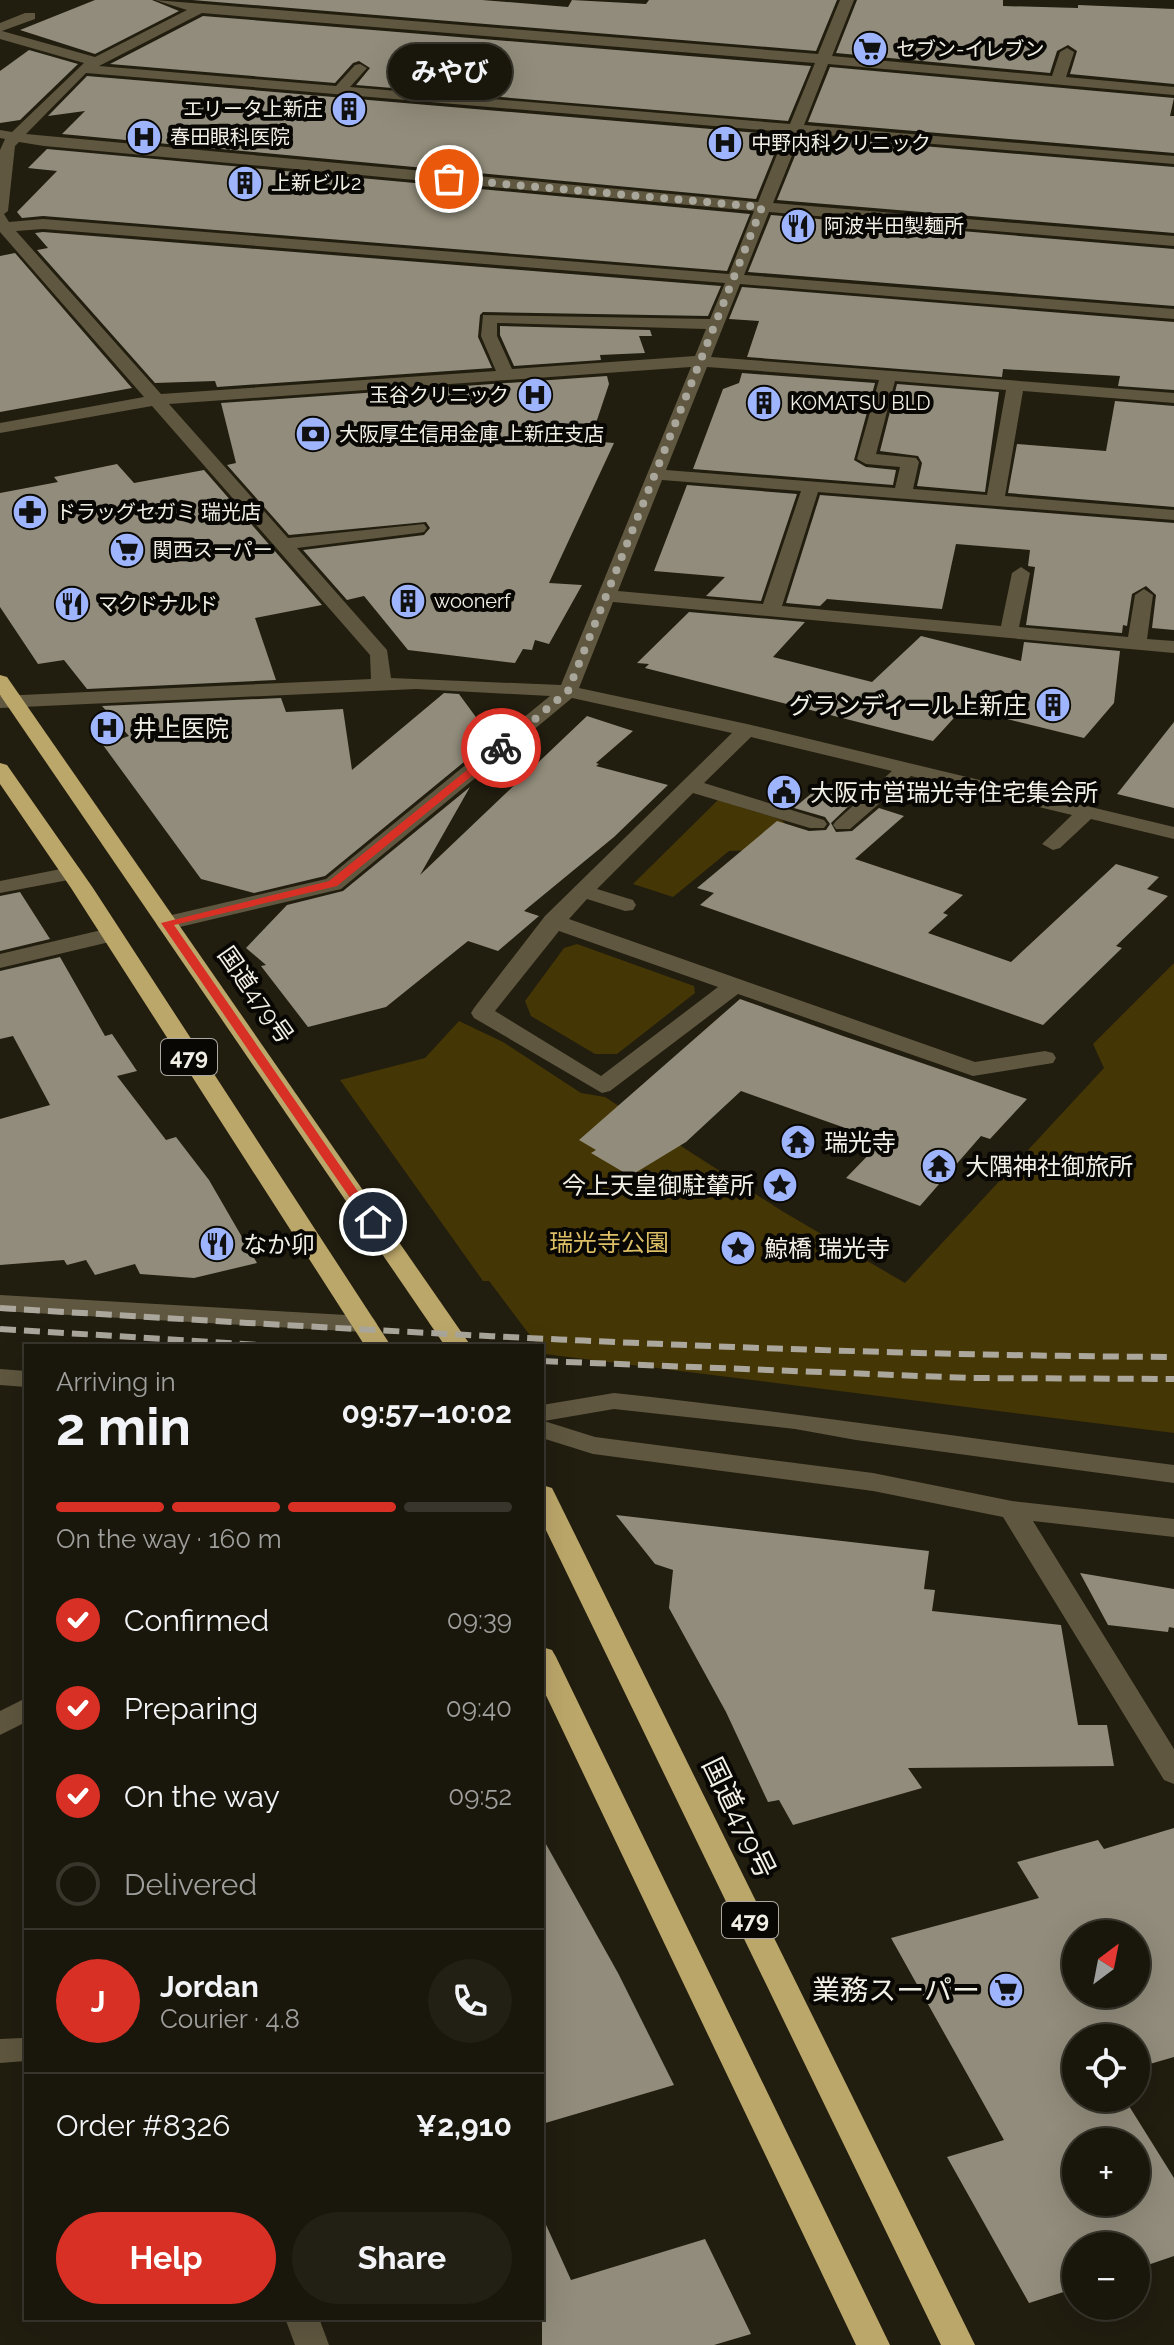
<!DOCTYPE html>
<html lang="en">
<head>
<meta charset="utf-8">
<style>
	:root { --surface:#19160b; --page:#221f14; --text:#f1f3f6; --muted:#9f9f9d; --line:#37352c; --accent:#d93025 }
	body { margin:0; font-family:Raleway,"Noto Sans JP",sans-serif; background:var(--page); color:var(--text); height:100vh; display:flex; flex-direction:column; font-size:30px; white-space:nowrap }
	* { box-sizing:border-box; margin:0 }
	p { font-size:26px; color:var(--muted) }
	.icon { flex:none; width:44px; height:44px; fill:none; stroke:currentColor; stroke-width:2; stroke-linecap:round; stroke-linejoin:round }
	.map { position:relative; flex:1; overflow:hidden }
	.panel { position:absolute; left:24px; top:1344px; width:520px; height:976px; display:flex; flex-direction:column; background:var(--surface); border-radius:0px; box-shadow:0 8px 32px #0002,0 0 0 2px var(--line) }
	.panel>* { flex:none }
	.needle { width:52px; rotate:32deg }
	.tools { position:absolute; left:1062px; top:1920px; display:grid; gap:16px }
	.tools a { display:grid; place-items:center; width:88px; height:88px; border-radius:50%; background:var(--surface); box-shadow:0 8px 32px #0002,0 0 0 2px var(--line); font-size:40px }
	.pin { position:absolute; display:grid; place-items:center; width:68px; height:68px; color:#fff; margin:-34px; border:4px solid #fff; border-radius:50%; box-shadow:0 2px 8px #0007 }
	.courier { position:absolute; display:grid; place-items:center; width:80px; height:80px; margin:-40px; border:6px solid #d93025; border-radius:50%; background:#fff; color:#222; box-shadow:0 2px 10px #0007 }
	.bubble { position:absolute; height:56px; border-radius:28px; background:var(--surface); box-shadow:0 8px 32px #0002,0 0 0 2px var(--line); font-size:26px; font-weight:700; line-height:56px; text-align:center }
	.headline em { font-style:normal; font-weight:700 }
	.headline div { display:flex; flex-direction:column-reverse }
	.headline { display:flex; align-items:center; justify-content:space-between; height:136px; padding:0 32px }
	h1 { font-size:52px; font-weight:700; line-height:60px }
	.bar { display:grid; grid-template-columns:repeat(4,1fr); gap:12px 8px; align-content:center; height:96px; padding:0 32px }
	.bar i { height:10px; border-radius:6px; background:var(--line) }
	.bar .active { background:var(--accent) }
	.bar p { grid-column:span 4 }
	.line { display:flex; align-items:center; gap:20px; padding:0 32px; border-top:2px solid var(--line) }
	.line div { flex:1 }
	.round { display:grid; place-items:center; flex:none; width:84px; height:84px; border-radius:42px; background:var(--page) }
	ol { padding:0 32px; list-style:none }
	li { display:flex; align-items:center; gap:24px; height:88px }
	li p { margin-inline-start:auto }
	li .icon { padding:8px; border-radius:50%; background:var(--accent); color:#fff; stroke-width:4 }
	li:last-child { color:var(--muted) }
	li i { width:44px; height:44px; border:4px solid var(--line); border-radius:50% }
	.button { display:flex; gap:16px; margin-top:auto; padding:16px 32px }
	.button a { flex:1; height:92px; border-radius:48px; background:var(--accent); color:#fff; font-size:32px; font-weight:700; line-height:92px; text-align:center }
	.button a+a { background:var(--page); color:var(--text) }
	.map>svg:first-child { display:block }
</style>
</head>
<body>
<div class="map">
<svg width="1174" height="2345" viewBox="0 0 1174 2345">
	<rect width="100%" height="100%" fill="#211d0f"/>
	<!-- green -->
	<g fill="#453606">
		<polygon points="718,800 782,820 786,825 756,850 729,851 673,897 633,884"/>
		<polygon points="577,944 694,986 695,993 617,1054 595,1054 531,1016 525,1001 564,948"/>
		<polygon points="1174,963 1174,1433 544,1354 542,1346 538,1346 489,1281 483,1281 340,1080 425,1058 459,1021 503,1042 581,1093 605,1097 782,1211 905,1283 1104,1068 1093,1044"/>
	</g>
	<!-- building -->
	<g fill="#918c7b" fill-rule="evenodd">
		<polygon points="95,0 152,0 179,11 95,54 20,30"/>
		<polygon points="192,0 482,0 568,7 572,0 646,4 649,0 837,0 816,51"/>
		<polygon points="857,0 1003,0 1003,6 1078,8 1078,5 1174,9 1174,84 1070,74 1077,51 1068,45 1057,51 1050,73 836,53"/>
		<polygon points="203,16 811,66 788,121 356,85 370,68 359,61 353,63 335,83 110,64"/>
		<polygon points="29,50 78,64 20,120 0,123 0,71"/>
		<polygon points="830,67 1174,98 1170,116 1174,116 1174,153 808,122"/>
		<polygon points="87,76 782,135 756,199 62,134 85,111 48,116"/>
		<polygon points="803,136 1174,167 1174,233 777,200"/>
		<polygon points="47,149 750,214 727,271 43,216 22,218 17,212 57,171 28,168"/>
		<polygon points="771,215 1174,249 1174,306 748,272"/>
		<polygon points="43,232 721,286 708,316 483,312 480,315 478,337 492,368 217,387 215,381 155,383 37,250 48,248 35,233"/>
		<polygon points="15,253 132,388 0,412 0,256"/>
		<polygon points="742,287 1174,322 1174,390 1118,386 1120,376 1003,369 1002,377 747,357 759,321 729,319"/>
		<polygon points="500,326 650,330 652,336 639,336 645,353 600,355 601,360 514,366 500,335"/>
		<polygon points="742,373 875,383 854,460 866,467 896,470 893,485 693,469 723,389 739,383"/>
		<polygon points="607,376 609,384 590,441 614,443 549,583 582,585 549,644 535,640 532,650 523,649 515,663 408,650 364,596 347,600 303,550 424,535 430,528 426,522 289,535 227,465 236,463 221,403"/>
		<polygon points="897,384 999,392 985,492 917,486 922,463 918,456 880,451"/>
		<polygon points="1115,401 1174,406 1174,507 1008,493 1017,444 1106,451"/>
		<polygon points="117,464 134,483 204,470 322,605 255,618 276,680 87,689 64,660 38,664 0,607 0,493 58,482 54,477"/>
		<polygon points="687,485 797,494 761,601 706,596 725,577 654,571"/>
		<polygon points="820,495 1174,523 1174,630 1152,628 1156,595 1146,586 1132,594 1127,626 1123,625 1122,633 1026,625 1035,567 1028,566 1030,550 956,544 942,609 827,599 820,606 786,603"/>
		<polygon points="689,612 805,622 773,657 872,682 921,636 1021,661 1024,642 1120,651 1114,703 1084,738 963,708 933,741 645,668 649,664 637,663"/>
		<polygon points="444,693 459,694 492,739 325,876 254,893 201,879 103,745 129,736 102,706 281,698 286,712 343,709 352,770"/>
		<polygon points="587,716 633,731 596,763 599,764 596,766 668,785 614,837 524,911 539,916 498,951 468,941 386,1007 308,1027 261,966 266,965 246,948 287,905 343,891 470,787 420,875"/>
		<polygon points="1174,722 1174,808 1117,794"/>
		<polygon points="818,788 855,800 831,823 836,832 852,831 879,808 904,816 855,859 963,895 943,913 948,915 928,933 1011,962 1116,864 1159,877 1147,889 1168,896 1116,946 1122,948 1043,1025 700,905 714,893 697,888 777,821 809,831 826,830 830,824 825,817 794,808"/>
		<polygon points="20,892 50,939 0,951 0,896"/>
		<polygon points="60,957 105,1036 112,1034 137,1071 117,1076 166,1140 176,1137 209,1180 257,1263 194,1278 140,1274 135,1264 95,1275 86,1260 67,1265 64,1260 0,1265 0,1119 50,1105 13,1036 0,1039 0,971"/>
		<polygon points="740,999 843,1036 1027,1099 990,1139 981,1136 920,1206 846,1178 882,1141 741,1091 686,1142 630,1176 591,1153 596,1150 579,1140"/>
		<polygon points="616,1515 929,1551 924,1589 935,1590 932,1611 1061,1625 1078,1725 1107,1725 1114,1766 908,1768 922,1788 793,1825 779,1800 768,1802 726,1712 669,1608 673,1570 655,1564"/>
		<polygon points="1080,1573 1174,1589 1174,1628 1169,1627 1168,1632 1108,1625"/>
		<path d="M1174,1828V2057L1136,2068V2038H1076V2098H1124L1174,2178V2256L1136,2269V2246H1076V2288L1029,2303L947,2157L1004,2140L891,1938L1039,1898L1017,1862L1098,1840L1104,1849ZM1076,1934H1136V1994H1076ZM1076,2142H1136V2202H1076Z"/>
		<polygon points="542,1837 618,1973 674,2085 542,2124"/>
		<polygon points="542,2216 571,2280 705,2239 751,2334 714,2345 542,2345"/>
	</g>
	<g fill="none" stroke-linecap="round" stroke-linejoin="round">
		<!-- minor -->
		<g fill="#5f573f" fill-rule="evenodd">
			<path d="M155,0L818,54L840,0H854L832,56L1052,76L1060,52L1067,48L1074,52L1066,77L1174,87V95L828,64L804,125L1174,156V164L801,133L773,203L1174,236V246L769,212L744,275L1174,309V319L740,284L711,357L1174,393V403L1023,391L1005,496L1174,510V520L818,492L782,606L1001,626L1012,573L1021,567L1030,573L1019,627L1128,637L1135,595L1144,589L1153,595L1147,639L1174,641V653L613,602L579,688L747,724L1174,827V839L1091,819L1060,848L1053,850L1042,844L1072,815L911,776L850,829H836L833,825L836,821L892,771L751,737L704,783L824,820L827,824L824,828H810L693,793L597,889L633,900L636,905L633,910L625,911L587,899L569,919L975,1062L1045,1051L1053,1053L1056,1058L1053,1063L973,1076L738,994L610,1091L602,1093L474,1018L471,1013L474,1008L545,916L732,733L572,698L341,889L167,930L159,928L156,923L159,918L326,879L550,696L416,689L0,708V696L371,679L370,655L152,406L0,433V423L144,397L0,232V150L5,139L0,138V130L12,132L84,63L0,39V23L25,13H35V19L2,31L95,57L187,10ZM202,13L815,63L790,124L350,87L367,68L360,64L355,65L336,86L99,66ZM86,73L786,132L758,202L26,134ZM19,142L44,146L754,211L729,274L43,219L9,222L4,214L8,211L15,146ZM43,229L725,283L710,319L483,315L481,336L496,371L161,394L16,231ZM497,323L706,329L695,356L512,369L497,336ZM691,367L561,685L391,678L387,650L297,548L418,533L424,532L427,528L424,524L288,538L169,404ZM707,367L879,380L857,459L866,464L900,467L895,488L666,470ZM895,381L1006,390L987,495L913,489L919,462L916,458L876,454ZM662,480L801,491L763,604L618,591ZM559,931L718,987L601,1076L495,1011Z"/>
			<polygon points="71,867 79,868 82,873 79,878 0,893 0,881"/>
			<polygon points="110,928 118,930 121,935 118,940 0,968 0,954"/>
			<polygon points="0,1295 364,1316 373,1318 377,1324 373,1330 364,1332 0,1311"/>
			<polygon points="0,1369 26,1371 26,1387 0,1385"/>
			<path d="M614,1393C801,1413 987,1441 1174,1465V1483L856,1440L795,1429L614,1409L544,1421L595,1437L873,1473L1012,1501L1174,1519V1537L1033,1521L1174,1749V1784L1164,1780L1003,1517L873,1491L593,1454L542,1438V1405Z"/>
			<polygon points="26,1698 26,1722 0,1735 0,1711"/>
			<polygon points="22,2038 26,2039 26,2061 0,2063 0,2039"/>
			<polygon points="285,2318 319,2318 329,2345 295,2345"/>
		</g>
		<!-- highway -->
		<g fill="#bca76a" fill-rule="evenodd">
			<polygon points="0,675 7,677 471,1346 445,1346 0,695"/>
			<polygon points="0,763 7,765 93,888 391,1346 365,1346 71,888 0,784"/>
			<polygon points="542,1485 552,1488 555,1494 975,2345 941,2345 542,1522"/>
			<polygon points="542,1647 552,1650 556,1657 890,2345 856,2345 542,1687"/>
		</g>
		<!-- rail -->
		<g stroke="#aba79d" stroke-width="6" stroke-dasharray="16 8" stroke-linecap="butt">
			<path d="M0,1308C391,1332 782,1355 1174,1357"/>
			<polyline points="0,1329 278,1346"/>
			<polyline points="542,1361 971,1378 1174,1379"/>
		</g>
	</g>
	<!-- route -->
	<polygon fill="#d93025" points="497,746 506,748 337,886 174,925 379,1222 368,1224 161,923 329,881"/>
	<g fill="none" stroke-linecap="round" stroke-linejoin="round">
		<!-- done -->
		<polyline stroke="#a9a69b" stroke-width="8" stroke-dasharray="0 14.4" points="449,179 762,207 568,691 501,748"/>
	</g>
	<!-- icons -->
	<defs>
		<symbol id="supermarket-disc" viewBox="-11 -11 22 22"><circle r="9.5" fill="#9eb4fd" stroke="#090703"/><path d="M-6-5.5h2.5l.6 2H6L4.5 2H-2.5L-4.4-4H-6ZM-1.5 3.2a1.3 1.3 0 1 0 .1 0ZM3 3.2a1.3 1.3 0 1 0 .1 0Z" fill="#111"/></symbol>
		<symbol id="building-disc" viewBox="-11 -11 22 22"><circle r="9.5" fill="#9eb4fd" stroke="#090703"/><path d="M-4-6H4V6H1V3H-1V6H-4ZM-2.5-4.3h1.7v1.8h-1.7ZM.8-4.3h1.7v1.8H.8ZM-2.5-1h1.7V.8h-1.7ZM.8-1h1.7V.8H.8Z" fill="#111"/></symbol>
		<symbol id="hospital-disc" viewBox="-11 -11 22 22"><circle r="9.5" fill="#9eb4fd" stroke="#090703"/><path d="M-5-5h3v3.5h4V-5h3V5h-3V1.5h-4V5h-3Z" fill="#111"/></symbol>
		<symbol id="restaurant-disc" viewBox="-11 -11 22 22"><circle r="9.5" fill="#9eb4fd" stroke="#090703"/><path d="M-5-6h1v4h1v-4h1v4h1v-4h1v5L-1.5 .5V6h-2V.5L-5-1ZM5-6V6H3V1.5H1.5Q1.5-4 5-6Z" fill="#111"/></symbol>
		<symbol id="bank-disc" viewBox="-11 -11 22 22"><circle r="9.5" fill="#9eb4fd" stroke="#090703"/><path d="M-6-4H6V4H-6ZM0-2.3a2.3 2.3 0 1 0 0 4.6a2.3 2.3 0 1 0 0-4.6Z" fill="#111"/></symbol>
		<symbol id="pharmacy-disc" viewBox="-11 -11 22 22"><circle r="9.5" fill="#9eb4fd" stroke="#090703"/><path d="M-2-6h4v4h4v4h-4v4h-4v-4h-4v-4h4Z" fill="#111"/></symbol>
		<symbol id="civic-disc" viewBox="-11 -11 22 22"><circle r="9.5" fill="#9eb4fd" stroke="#090703"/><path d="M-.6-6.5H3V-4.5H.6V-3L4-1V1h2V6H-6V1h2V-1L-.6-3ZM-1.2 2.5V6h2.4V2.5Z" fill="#111"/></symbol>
		<symbol id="temple-disc" viewBox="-11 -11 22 22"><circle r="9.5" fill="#9eb4fd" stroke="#090703"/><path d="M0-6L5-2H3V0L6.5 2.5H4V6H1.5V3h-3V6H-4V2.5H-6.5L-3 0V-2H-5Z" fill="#111"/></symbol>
		<symbol id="sight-disc" viewBox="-11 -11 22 22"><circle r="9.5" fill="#9eb4fd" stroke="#090703"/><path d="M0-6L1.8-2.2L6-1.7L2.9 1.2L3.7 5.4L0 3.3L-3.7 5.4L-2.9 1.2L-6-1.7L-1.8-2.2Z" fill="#111"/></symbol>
	</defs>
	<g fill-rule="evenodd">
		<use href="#supermarket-disc" x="850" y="29" width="40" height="40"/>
		<use href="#building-disc" x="329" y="89" width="40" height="40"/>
		<use href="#hospital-disc" x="124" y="117" width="40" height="40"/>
		<use href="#hospital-disc" x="705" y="123" width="40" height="40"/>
		<use href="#building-disc" x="225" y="163" width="40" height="40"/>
		<use href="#restaurant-disc" x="778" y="206" width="40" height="40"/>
		<use href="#hospital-disc" x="515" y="375" width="40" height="40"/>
		<use href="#building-disc" x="744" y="383" width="40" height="40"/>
		<use href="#bank-disc" x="293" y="414" width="40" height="40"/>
		<use href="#pharmacy-disc" x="10" y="492" width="40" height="40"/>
		<use href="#supermarket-disc" x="107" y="530" width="40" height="40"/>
		<use href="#building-disc" x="388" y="581" width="40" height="40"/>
		<use href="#restaurant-disc" x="52" y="584" width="40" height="40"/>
		<use href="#building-disc" x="1033" y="685" width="40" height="40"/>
		<use href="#hospital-disc" x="87" y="708" width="40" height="40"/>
		<use href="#civic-disc" x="764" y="772" width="40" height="40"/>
		<use href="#temple-disc" x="778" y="1122" width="40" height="40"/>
		<use href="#temple-disc" x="919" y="1146" width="40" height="40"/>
		<use href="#sight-disc" x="760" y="1165" width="40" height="40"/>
		<use href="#restaurant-disc" x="197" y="1224" width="40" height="40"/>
		<use href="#sight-disc" x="718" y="1228" width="40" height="40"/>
		<use href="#supermarket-disc" x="986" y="1970" width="40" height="40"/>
	</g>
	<g text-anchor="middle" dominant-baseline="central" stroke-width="8" stroke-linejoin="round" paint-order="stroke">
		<!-- far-poi labels -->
		<g font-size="20" fill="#f2efe6" stroke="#090703" text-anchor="start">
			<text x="896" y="49">セブン-イレブン</text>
			<text x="323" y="109" text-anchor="end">エリータ上新庄</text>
			<text x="170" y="137">春田眼科医院</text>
			<text x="751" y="143">中野内科クリニック</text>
			<text x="271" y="183">上新ビル2</text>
			<text x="824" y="226">阿波半田製麺所</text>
			<text x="509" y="395" text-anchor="end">玉谷クリニック</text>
			<text x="790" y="403">KOMATSU BLD</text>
			<text x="339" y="434">大阪厚生信用金庫 上新庄支店</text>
			<text x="56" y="512">ドラッグセガミ 瑞光店</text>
			<text x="153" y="550">関西スーパー</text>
			<text x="434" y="601">woonerf</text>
			<text x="98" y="604">マクドナルド</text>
		</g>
		<!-- shield labels -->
		<g fill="#090703" stroke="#aca9a2" stroke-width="2">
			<rect x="161" y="1039" width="56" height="36" rx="6"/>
			<rect x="722" y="1902" width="56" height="36" rx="6"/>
		</g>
		<g font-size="22" font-weight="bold" fill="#f2efe6">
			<text x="189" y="1057">479</text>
			<text x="750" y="1920">479</text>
		</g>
		<!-- poi labels -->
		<g font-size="24" fill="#f2efe6" stroke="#090703" text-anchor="start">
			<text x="1027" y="705" text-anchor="end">グランディール上新庄</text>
			<text x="133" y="728">井上医院</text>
			<text x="810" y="792">大阪市営瑞光寺住宅集会所</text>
			<text x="824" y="1142">瑞光寺</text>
			<text x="965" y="1166">大隅神社御旅所</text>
			<text x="754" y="1185" text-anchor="end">今上天皇御駐輦所</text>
			<text x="243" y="1244">なか卯</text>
			<text x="764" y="1248">鯨橋 瑞光寺</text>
		</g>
		<!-- street labels -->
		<g font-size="24" fill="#f2efe6" stroke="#090703">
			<text transform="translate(256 995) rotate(55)">国道479号</text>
		</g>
		<!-- park labels -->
		<g font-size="24" fill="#ddbf66" stroke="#090703">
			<text x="609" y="1242">瑞光寺公園</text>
		</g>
		<!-- near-street labels -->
		<g font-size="28" fill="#f2efe6" stroke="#090703">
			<text transform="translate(739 1818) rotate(64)">国道479号</text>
		</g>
		<!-- near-poi labels -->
		<g font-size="28" fill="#f2efe6" stroke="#090703" text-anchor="end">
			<text x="980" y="1990">業務スーパー</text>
		</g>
	</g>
</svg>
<div class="tools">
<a><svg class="needle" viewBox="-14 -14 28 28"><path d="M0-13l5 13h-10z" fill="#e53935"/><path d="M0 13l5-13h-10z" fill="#9f9f9d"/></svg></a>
<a><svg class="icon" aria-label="locate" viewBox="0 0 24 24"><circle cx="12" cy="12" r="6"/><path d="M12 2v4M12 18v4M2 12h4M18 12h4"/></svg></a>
<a>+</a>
<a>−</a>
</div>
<div class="pin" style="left:449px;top:179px;background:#ea580c"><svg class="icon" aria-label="bag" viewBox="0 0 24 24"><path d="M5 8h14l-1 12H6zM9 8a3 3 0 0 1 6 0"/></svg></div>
<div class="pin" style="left:373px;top:1222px;background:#1f2937"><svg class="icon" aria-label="home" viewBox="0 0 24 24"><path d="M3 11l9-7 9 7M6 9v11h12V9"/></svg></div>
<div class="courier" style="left:501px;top:748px"><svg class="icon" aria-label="bike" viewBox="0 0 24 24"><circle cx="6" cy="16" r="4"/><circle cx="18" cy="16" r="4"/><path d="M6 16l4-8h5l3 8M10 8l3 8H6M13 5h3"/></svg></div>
<div class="bubble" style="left:388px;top:44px;width:124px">みやび</div>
<section class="panel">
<div class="headline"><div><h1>2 min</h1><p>Arriving in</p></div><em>09:57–10:02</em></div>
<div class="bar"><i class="active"></i><i class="active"></i><i class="active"></i><i></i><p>On the way · 160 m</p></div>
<ol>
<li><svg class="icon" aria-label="check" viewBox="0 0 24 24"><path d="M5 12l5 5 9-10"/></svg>Confirmed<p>09:39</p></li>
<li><svg class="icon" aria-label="check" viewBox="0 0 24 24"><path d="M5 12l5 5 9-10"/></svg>Preparing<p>09:40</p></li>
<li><svg class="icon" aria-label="check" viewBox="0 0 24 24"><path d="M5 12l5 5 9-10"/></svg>On the way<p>09:52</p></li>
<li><i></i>Delivered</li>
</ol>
<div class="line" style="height:144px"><b class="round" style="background:var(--accent);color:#fff">J</b><div><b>Jordan</b><p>Courier · 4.8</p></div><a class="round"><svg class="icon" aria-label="phone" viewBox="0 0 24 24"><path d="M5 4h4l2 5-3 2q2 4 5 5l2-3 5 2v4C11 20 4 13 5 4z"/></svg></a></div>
<div class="line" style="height:104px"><div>Order #8326</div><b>¥2,910</b></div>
<div class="button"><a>Help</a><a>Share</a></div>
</section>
</div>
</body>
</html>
